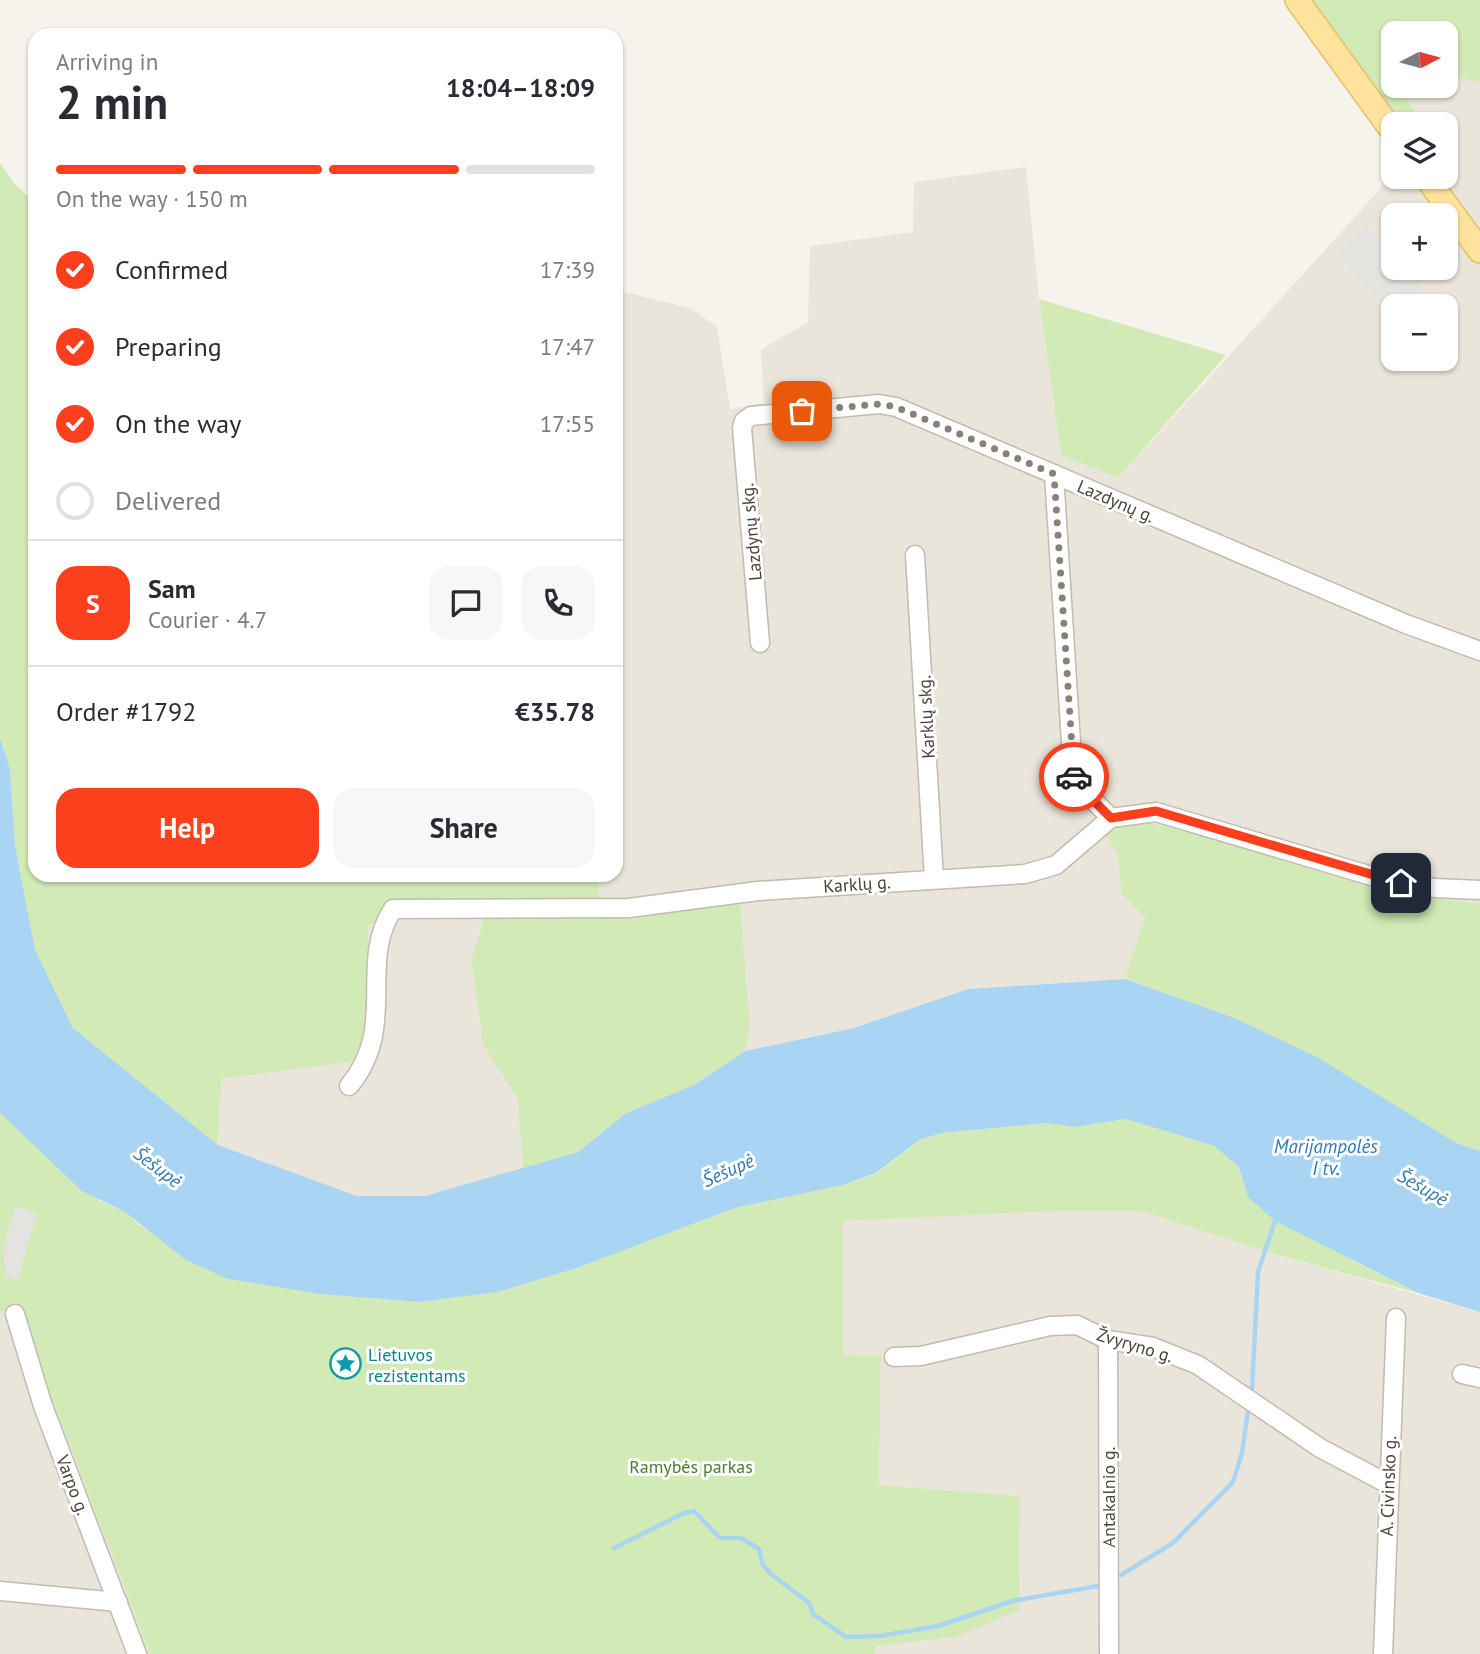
<!DOCTYPE html>
<html lang="en">
<head>
<meta charset="utf-8">
<style>
	:root { --surface:#fff; --page:#f7f7f7; --text:#2b2b33; --muted:#7c7c81; --line:#e1e1e2; --accent:#fc3f1d }
	body { margin:0; font-family:"PT Sans",sans-serif; background:var(--page); color:var(--text); height:100vh; display:flex; flex-direction:column; font-size:26px; white-space:nowrap }
	* { box-sizing:border-box; margin:0 }
	p { font-size:23px; color:var(--muted) }
	.icon { flex:none; width:38px; height:38px; fill:none; stroke:currentColor; stroke-width:2; stroke-linecap:round; stroke-linejoin:round }
	.map { position:relative; flex:1; overflow:hidden }
	.side { position:absolute; left:28px; top:28px; width:595px; height:854px; display:flex; flex-direction:column; background:var(--surface); border-radius:21px; box-shadow:0 2px 5px #0004 }
	.side>* { flex:none }
	.needle { width:46px; rotate:84deg }
	.tools { position:absolute; left:1381px; top:21px; display:grid; gap:14px }
	.tools a { display:grid; place-items:center; width:77px; height:77px; border-radius:14px; background:var(--surface); box-shadow:0 2px 5px #0004; font-size:35px }
	.pin { position:absolute; display:grid; place-items:center; width:60px; height:60px; color:#fff; margin:-30px; border-radius:14px; box-shadow:0 4px 10px #0006 }
	.courier { position:absolute; display:grid; place-items:center; width:70px; height:70px; margin:-35px; border:5px solid #fc3f1d; border-radius:50%; background:#fff; color:#222; box-shadow:0 2px 9px #0007 }
	.head em { font-style:normal; font-weight:700 }
	.head div { display:flex; flex-direction:column-reverse }
	.head { display:flex; align-items:center; justify-content:space-between; height:119px; padding:0 28px }
	h1 { font-size:46px; font-weight:700; line-height:52px }
	.bar { display:grid; grid-template-columns:repeat(4,1fr); gap:10px 7px; align-content:center; height:84px; padding:0 28px }
	.bar i { height:9px; border-radius:5px; background:var(--line) }
	.bar .current { background:var(--accent) }
	.bar p { grid-column:span 4 }
	.line { display:flex; align-items:center; gap:18px; padding:0 28px; border-top:2px solid var(--line) }
	.line div { flex:1 }
	.round { display:grid; place-items:center; flex:none; width:74px; height:74px; border-radius:21px; background:var(--page) }
	ol { padding:0 28px; list-style:none }
	li { display:flex; align-items:center; gap:21px; height:77px }
	li p { margin-inline-start:auto }
	li .icon { padding:7px; border-radius:50%; background:var(--accent); color:#fff; stroke-width:4 }
	li:last-child { color:var(--muted) }
	li i { width:38px; height:38px; border:4px solid var(--line); border-radius:50% }
	.button { display:flex; gap:14px; margin-top:auto; padding:14px 28px }
	.button a { flex:1; height:80px; border-radius:21px; background:var(--accent); color:#fff; font-size:28px; font-weight:700; line-height:80px; text-align:center }
	.button a+a { background:var(--page); color:var(--text) }
	.map>svg:first-child { display:block }
</style>
</head>
<body>
<div class="map">
<svg width="1480" height="1654" viewBox="0 0 1480 1654">
	<rect width="100%" height="100%" fill="#f6f3ec"/>
	<!-- residential -->
	<g fill="#eae5da" fill-rule="evenodd">
		<path d="M1446,75L1480,82V903L1438,900L1387,891L1182,830L1147,822L1107,836L1118,854L1121,893L1145,918L1125,979L968,989L854,1028L745,1051L750,1029L740,900L613,917L599,894L598,875H616V290L690,308L717,327L730,409L764,403L761,350L808,322L810,246L913,232L914,182L1026,167L1039,299L1061,455L1118,478L1393,175L1446,177V124H1423L1398,86H1446ZM1393,215H1446V268H1393ZM1393,306H1446V359H1393Z"/>
		<polygon points="398,915 484,917 471,959 483,1045 517,1097 523,1168 425,1196 357,1196 218,1145 220,1079 357,1061 369,1026 368,927"/>
		<polygon points="1061,1211 1141,1211 1270,1253 1480,1312 1480,1654 876,1654 874,1646 956,1637 1020,1496 879,1485 881,1357 843,1355 843,1221"/>
		<polygon points="0,1311 28,1321 51,1396 150,1654 0,1654"/>
	</g>
	<!-- green -->
	<g fill="#d2eab5">
		<polygon points="1305,0 1480,0 1480,82 1446,75 1446,33 1393,33 1393,64 1384,63 1393,78 1393,86 1398,86 1423,124 1400,124"/>
		<polygon points="0,163 14,183 35,203 35,875 598,875 599,894 614,917 740,899 750,1029 745,1051 694,1085 626,1113 578,1152 523,1168 517,1097 483,1045 471,959 484,918 398,915 368,926 369,1026 357,1061 221,1079 218,1145 73,1028 35,950 15,845 10,769 0,738"/>
		<polygon points="1039,299 1226,355 1118,478 1061,455"/>
		<path d="M1146,822C1259,846 1364,897 1480,903V1151L1456,1143L1232,1017L1125,979L1145,918L1121,893L1118,854L1106,835L1121,826Z"/>
		<polygon points="0,1113 100,1201 125,1212 141,1226 228,1279 319,1294 419,1302 498,1292 577,1268 735,1208 843,1185 876,1174 919,1140 942,1133 1046,1123 1075,1127 1126,1119 1214,1146 1239,1167 1248,1197 1353,1261 1418,1293 1270,1253 1141,1211 1061,1211 843,1221 843,1355 881,1356 879,1485 1020,1496 1019,1610 956,1637 875,1646 876,1654 150,1654 51,1396 28,1322 0,1311"/>
	</g>
	<!-- parking -->
	<g fill="#e5e3e0">
		<polygon points="1367,226 1393,255 1393,268 1404,268 1423,289 1403,306 1393,306 1393,315 1337,252"/>
		<polygon points="15,1206 37,1214 18,1280 6,1277 3,1248"/>
	</g>
	<!-- water -->
	<polygon fill="#a9d4f2" points="0,738 10,769 15,845 35,950 73,1028 218,1145 357,1196 425,1196 578,1152 626,1113 694,1085 745,1051 854,1028 968,989 1125,979 1232,1017 1317,1057 1456,1143 1480,1151 1480,1312 1418,1293 1275,1221 1248,1197 1239,1167 1214,1146 1126,1119 1075,1127 1046,1123 942,1133 919,1140 876,1173 843,1185 735,1208 577,1268 498,1292 419,1302 319,1294 228,1279 186,1260 125,1212 82,1191 0,1113"/>
	<g fill="none" stroke-linecap="round" stroke-linejoin="round">
		<!-- stream -->
		<g stroke="#a9d4f2" stroke-width="4.5">
			<polyline points="1252,1389 1258,1272 1275,1221"/>
			<polyline points="614,1548 684,1513 694,1511 720,1538 741,1538 759,1549 763,1565 771,1574 809,1603 813,1614 846,1637 880,1636 938,1626 1012,1601 1098,1586"/>
			<polyline points="1121,1575 1173,1543 1233,1482 1242,1453 1248,1411"/>
		</g>
		<defs>
			<g id="minor">
				<polyline points="1054,474 1073,774 1079,786 1111,818"/>
				<polyline points="915,555 934,879"/>
				<polyline points="760,643 742,428 744,421 751,416 879,404 896,407 1406,624 1480,651"/>
				<path d="M349,1086C399,1026 357,964 393,909L629,908L758,891L1025,874L1056,865L1111,818L1156,812L1375,877L1435,888L1480,890"/>
				<polyline points="15,1314 43,1406 137,1654"/>
				<polyline points="1108,1340 1109,1654"/>
				<polyline points="894,1357 921,1356 1050,1326 1077,1325 1108,1340 1153,1347 1198,1365 1320,1448 1388,1484"/>
				<polyline points="1462,1374 1480,1378"/>
				<polyline points="0,1591 118,1602"/>
				<polyline points="1383,1654 1396,1318"/>
			</g>
			<g id="major">
				<polyline points="1297,0 1393,132"/>
				<polyline points="1426,177 1480,251"/>
			</g>
		</defs>
		<!-- minor casing -->
		<use href="#minor" stroke="#c2bbae" stroke-width="21"/>
		<!-- major casing -->
		<use href="#major" stroke="#e6c16a" stroke-width="26"/>
		<!-- minor -->
		<use href="#minor" stroke="#fff" stroke-width="18"/>
		<!-- major -->
		<use href="#major" stroke="#ffe39c" stroke-width="23"/>
	</g>
	<g fill="none" stroke-linecap="round" stroke-linejoin="round">
		<!-- done -->
		<polyline stroke="#878178" stroke-width="7" stroke-dasharray="0 12.6" points="802,411 880,404 896,407 1054,474 1074,777"/>
		<!-- route -->
		<polyline stroke="#fc3f1d" stroke-width="9" points="1074,777 1079,786 1111,818 1156,811 1401,883"/>
	</g>
	<!-- icons -->
	<defs>
		<symbol id="sight-ring" viewBox="-11 -11 22 22"><circle r="9.5" fill="#fff" stroke="#0f9aa8" stroke-width="1.5"/><path d="M0-6L1.8-2.2L6-1.7L2.9 1.2L3.7 5.4L0 3.3L-3.7 5.4L-2.9 1.2L-6-1.7L-1.8-2.2Z" fill="#0f9aa8"/></symbol>
	</defs>
	<g fill-rule="evenodd">
		<use href="#sight-ring" x="328" y="1346" width="35" height="35"/>
	</g>
	<g text-anchor="middle" dominant-baseline="central" stroke-width="6" stroke-linejoin="round" paint-order="stroke">
		<!-- street labels -->
		<g font-size="18" fill="#4b4439" stroke="#fff">
			<text transform="translate(1116 501) rotate(23)">Lazdynų g.</text>
			<text transform="translate(751 532) rotate(-95)">Lazdynų skg.</text>
			<text transform="translate(926 717) rotate(-93)">Karklų skg.</text>
			<text transform="translate(857 884) rotate(-4)">Karklų g.</text>
			<text transform="translate(1135 1345) rotate(17)">Žvyryno g.</text>
			<text transform="translate(73 1485) rotate(69)">Varpo g.</text>
			<text transform="translate(1388 1486) rotate(-88)">A. Civinsko g.</text>
			<text transform="translate(1108 1497) rotate(-90)">Antakalnio g.</text>
		</g>
		<!-- culture labels -->
		<g font-size="18" fill="#0d838f" stroke="#fff" text-anchor="start">
			<text x="368" y="1354">Lietuvos<tspan x="368" dy="21">rezistentams</tspan></text>
		</g>
		<!-- park labels -->
		<g font-size="18" fill="#4a7f2a" stroke="#fff">
			<text x="691" y="1466">Ramybės parkas</text>
		</g>
		<!-- water labels -->
		<g font-size="19" font-style="italic" fill="#2e7ab2" stroke="#fff">
			<text x="1326" y="1146">Marijampolės<tspan x="1326" dy="22">I tv.</tspan></text>
			<text transform="translate(158 1167) rotate(37)">Šešupė</text>
			<text transform="translate(728 1170) rotate(-24)">Šešupė</text>
			<text transform="translate(1423 1187) rotate(30)">Šešupė</text>
		</g>
	</g>
</svg>
<div class="tools">
<a><svg class="needle" viewBox="-14 -14 28 28"><path d="M0-13l5 13h-10z" fill="#e53935"/><path d="M0 13l5-13h-10z" fill="#7c7c81"/></svg></a>
<a><svg class="icon" aria-label="layers" viewBox="0 0 24 24"><path d="M12 4l9 5-9 5-9-5zM3 14l9 5 9-5"/></svg></a>
<a>+</a>
<a>−</a>
</div>
<div class="pin" style="left:802px;top:411px;background:#ea580c"><svg class="icon" aria-label="bag" viewBox="0 0 24 24"><path d="M5 8h14l-1 12H6zM9 8a3 3 0 0 1 6 0"/></svg></div>
<div class="pin" style="left:1401px;top:883px;background:#1f2937"><svg class="icon" aria-label="home" viewBox="0 0 24 24"><path d="M3 11l9-7 9 7M6 9v11h12V9"/></svg></div>
<div class="courier" style="left:1074px;top:777px"><svg class="icon" aria-label="car" viewBox="0 0 24 24"><path d="M5 17H2v-5l4-1 3-4h7l3 4 3 1v5h-3M9 17h6M6 11h13"/><circle cx="7" cy="17" r="2"/><circle cx="17" cy="17" r="2"/></svg></div>
<section class="side">
<div class="head"><div><h1>2 min</h1><p>Arriving in</p></div><em>18:04–18:09</em></div>
<div class="bar"><i class="current"></i><i class="current"></i><i class="current"></i><i></i><p>On the way · 150 m</p></div>
<ol>
<li><svg class="icon" aria-label="check" viewBox="0 0 24 24"><path d="M5 12l5 5 9-10"/></svg>Confirmed<p>17:39</p></li>
<li><svg class="icon" aria-label="check" viewBox="0 0 24 24"><path d="M5 12l5 5 9-10"/></svg>Preparing<p>17:47</p></li>
<li><svg class="icon" aria-label="check" viewBox="0 0 24 24"><path d="M5 12l5 5 9-10"/></svg>On the way<p>17:55</p></li>
<li><i></i>Delivered</li>
</ol>
<div class="line" style="height:126px"><b class="round" style="background:var(--accent);color:#fff">S</b><div><b>Sam</b><p>Courier · 4.7</p></div><a class="round"><svg class="icon" aria-label="chat" viewBox="0 0 24 24"><path d="M4 5h16v11H9l-5 4z"/></svg></a><a class="round"><svg class="icon" aria-label="phone" viewBox="0 0 24 24"><path d="M5 4h4l2 5-3 2q2 4 5 5l2-3 5 2v4C11 20 4 13 5 4z"/></svg></a></div>
<div class="line" style="height:91px"><div>Order #1792</div><b>€35.78</b></div>
<div class="button"><a>Help</a><a>Share</a></div>
</section>
</div>
</body>
</html>
